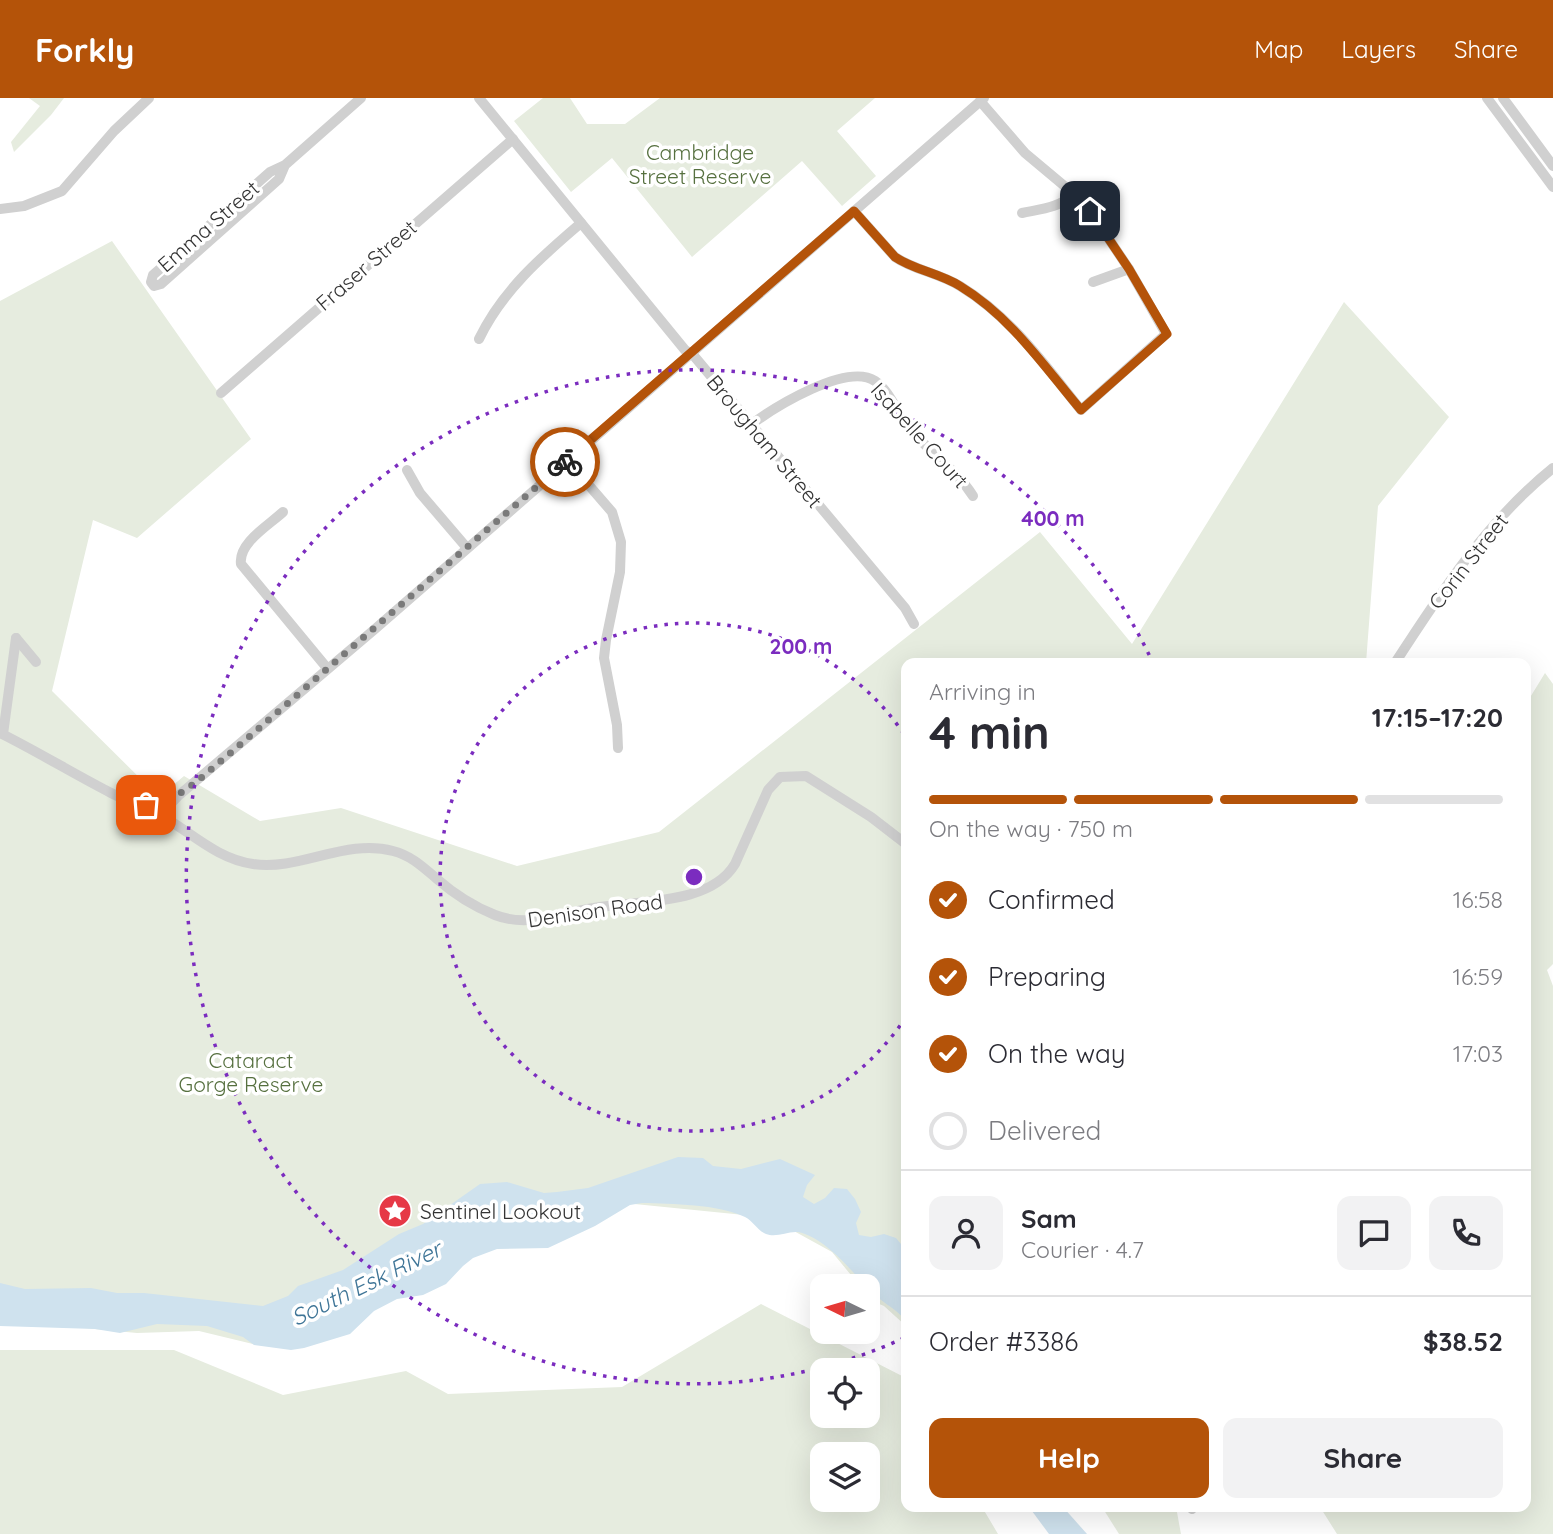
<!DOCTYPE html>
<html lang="en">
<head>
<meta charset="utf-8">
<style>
	:root { --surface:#fff; --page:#f2f2f3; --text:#2b2b33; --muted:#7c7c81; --line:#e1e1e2; --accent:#b45309 }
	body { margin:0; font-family:Quicksand,sans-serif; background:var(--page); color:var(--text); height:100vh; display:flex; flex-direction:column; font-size:26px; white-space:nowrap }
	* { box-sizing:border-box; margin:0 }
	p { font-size:23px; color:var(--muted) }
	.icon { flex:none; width:38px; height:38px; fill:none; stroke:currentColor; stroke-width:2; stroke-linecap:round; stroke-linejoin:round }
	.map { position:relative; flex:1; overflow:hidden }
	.panel { position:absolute; left:901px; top:560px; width:630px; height:854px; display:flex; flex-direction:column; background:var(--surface); border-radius:14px; box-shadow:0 7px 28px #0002 }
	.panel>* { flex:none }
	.needle { width:46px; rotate:275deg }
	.fabs { position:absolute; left:810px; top:1176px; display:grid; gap:14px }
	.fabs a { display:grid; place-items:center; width:70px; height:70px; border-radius:14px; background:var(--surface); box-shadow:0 7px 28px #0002; font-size:35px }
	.pin { position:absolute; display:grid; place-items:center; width:60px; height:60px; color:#fff; margin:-30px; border-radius:14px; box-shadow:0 4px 10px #0006 }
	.courier { position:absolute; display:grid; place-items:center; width:70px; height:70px; margin:-35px; border:5px solid #b45309; border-radius:50%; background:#fff; color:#222; box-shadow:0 2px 9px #0007 }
	.head em { font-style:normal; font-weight:700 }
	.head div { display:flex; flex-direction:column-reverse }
	.head { display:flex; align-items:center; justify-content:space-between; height:119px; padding:0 28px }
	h1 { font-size:46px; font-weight:700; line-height:52px }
	.bar { display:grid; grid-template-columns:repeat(4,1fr); gap:10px 7px; align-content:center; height:84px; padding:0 28px }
	.bar i { height:9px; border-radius:5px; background:var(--line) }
	.bar .selected { background:var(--accent) }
	.bar p { grid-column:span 4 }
	.line { display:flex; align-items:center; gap:18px; padding:0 28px; border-top:2px solid var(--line) }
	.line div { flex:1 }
	.round { display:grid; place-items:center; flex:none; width:74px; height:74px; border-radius:14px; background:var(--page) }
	ol { padding:0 28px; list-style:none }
	li { display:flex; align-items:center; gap:21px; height:77px }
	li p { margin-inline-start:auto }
	li .icon { padding:7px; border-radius:50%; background:var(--accent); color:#fff; stroke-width:4 }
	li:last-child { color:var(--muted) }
	li i { width:38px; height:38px; border:4px solid var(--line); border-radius:50% }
	.action { display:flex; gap:14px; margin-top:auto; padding:14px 28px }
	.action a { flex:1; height:80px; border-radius:14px; background:var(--accent); color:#fff; font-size:28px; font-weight:700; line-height:80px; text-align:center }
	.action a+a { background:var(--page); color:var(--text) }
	header { display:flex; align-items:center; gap:42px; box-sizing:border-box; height:98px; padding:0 35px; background:var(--accent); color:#fff }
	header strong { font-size:33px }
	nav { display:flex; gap:38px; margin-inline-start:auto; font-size:24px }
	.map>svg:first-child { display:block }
</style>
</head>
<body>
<header>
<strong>Forkly</strong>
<nav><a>Map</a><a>Layers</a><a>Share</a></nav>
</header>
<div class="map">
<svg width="1553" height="1436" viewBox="0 0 1553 1436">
	<rect width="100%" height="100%" fill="#fff"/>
	<!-- green -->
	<g fill="#e6ecdf" fill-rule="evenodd">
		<polygon points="29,0 64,0 51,17 14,54 11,44 40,8"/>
		<polygon points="543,0 570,0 587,26 625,26 660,0 875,0 837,33 876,78 842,108 802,63 692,159 612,60 571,94 514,23"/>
		<polygon points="112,143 251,341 137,440 93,422 52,593 159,699 184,678 260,723 341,710 517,768 659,734 1040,434 1132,546 1344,204 1449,319 1378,408 1366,565 906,565 906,1228 884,1208 872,1203 868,1198 868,1188 860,1188 832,1154 792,1132 744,1117 555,1098 257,1247 199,1233 137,1235 0,1222 0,203"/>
		<polygon points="1545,575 1553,586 1553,866 1547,872 1553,888 1553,1436 1337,1436 1320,1409 1526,1409 1526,606"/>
		<path d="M761,1206L906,1280V1409H982L998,1436H0V1252H174L283,1297L406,1273L448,1296L622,1289ZM822,1272H868V1318H822ZM822,1356H868V1402H822Z"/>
		<polygon points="1102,1409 1176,1409 1181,1436 1119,1436"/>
	</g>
	<!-- water -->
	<g fill="#cfe2ee">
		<path d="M678,1059L703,1060L713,1068L741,1071L780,1061L815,1077L807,1087L803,1099L814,1106L825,1100L834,1090L847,1091L855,1101L861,1114L856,1125L859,1137L871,1139L884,1136L896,1140L906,1152V1223C897,1210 871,1199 868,1188H865C851,1171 822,1138 798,1134C787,1133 777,1140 766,1136C758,1133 753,1123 745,1119C718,1106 672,1106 642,1105L630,1107L595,1128L548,1150L497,1151L473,1160L463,1168L446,1186L423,1197L397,1201L374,1213L350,1236L304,1250L291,1252L254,1247L243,1239L207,1228L157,1226L120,1235L95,1231L0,1228V1185L25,1191L91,1190L117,1195H144L263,1208L288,1198L298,1188L343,1172L399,1136L423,1126L480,1086L507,1084L544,1095L557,1094L588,1090Z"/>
		<polygon points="1029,1409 1063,1409 1087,1436 1049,1436"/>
	</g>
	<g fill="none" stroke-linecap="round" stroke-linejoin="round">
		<!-- street -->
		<g stroke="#d0d0d0" stroke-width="10">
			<polyline points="479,0 685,252 694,258 905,510 914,526"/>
			<polyline points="1487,0 1553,89"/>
			<polyline points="1503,0 1553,68"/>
			<polyline points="285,67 279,81 161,186 154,188 151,184 153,177 270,74 285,67 361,0"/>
			<polyline points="0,111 24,108 62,93 114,33 149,0"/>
			<path d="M854,113L895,159C914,172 939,175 960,188C1011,219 1044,266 1081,312L1166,236L1129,171L1090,113L1074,96L1025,55L980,3"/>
			<path d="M1022,115C1041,111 1059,110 1074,96"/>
			<polyline points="1093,184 1129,171"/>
			<path d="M479,241C502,193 541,159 581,125"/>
			<polyline points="221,295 513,41"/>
			<path d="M752,326C775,309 847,264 875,283C890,293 898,317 910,331C930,355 956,371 973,398"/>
			<polyline points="567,362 612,414 621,444 620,474 606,542 604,560 617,627 618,650"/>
			<polyline points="407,372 420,395 467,450"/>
			<path d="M283,414C269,427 238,445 241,466L327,570"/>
			<polyline points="16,540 36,564"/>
			<path d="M1395,565C1441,494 1487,423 1553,370"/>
			<path d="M0,635C38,654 74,676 111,695C127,703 144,709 160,717C190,733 216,761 253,766C300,773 346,740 393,753C412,758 423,769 437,781C454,796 475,809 495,817C528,830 561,815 594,810C636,802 710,808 735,766L768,692L780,679L806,678L871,719L906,746"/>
			<polyline points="3,636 16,540"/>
			<polyline points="140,706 159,705 175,699"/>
			<polyline points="160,717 178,698 375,531 984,0"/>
			<polyline points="1191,1409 1192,1411"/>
		</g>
	</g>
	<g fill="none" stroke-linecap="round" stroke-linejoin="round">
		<!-- done -->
		<path stroke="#7a7a7a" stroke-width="7" stroke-dasharray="0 12.6" d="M146,707C179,704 202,678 227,658L565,364"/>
		<!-- route -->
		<path stroke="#b45309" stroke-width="9" d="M565,364L854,113L895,159C914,172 939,175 960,188C1011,219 1043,267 1081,312L1167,236L1129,171L1090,113"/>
	</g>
	<!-- distance rings -->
	<g fill="none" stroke="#7b2cbf" stroke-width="3.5" stroke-dasharray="3.5 7">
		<path d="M906 919A254 254 0 1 1 906 639"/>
		<path d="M904 1240A507 507 0 1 1 1153 565"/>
	</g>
	<!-- icons -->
	<defs>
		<symbol id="sight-disc" viewBox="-11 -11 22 22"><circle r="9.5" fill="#e63946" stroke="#fff"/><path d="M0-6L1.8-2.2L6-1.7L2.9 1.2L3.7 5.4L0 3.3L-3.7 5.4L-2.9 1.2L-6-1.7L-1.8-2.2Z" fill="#fff"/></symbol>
	</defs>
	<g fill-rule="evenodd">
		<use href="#sight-disc" x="376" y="1094" width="38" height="38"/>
	</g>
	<g text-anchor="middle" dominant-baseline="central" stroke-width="7" stroke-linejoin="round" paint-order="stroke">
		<!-- park labels -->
		<g font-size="21" fill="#56703f" stroke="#fff">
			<text x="700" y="54">Cambridge<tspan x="700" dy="24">Street Reserve</tspan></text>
			<text x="251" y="962">Cataract<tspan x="251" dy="24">Gorge Reserve</tspan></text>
		</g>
		<!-- street labels -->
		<g font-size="21" fill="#333" stroke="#fff">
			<text transform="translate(208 128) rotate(-41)">Emma Street</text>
			<text transform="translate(366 167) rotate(-41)">Fraser Street</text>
			<text transform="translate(920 337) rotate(48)">Isabelle Court</text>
			<text transform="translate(765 343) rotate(50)">Brougham Street</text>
			<text transform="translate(1468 463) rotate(-52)">Corin Street</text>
			<text transform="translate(595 812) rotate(-8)">Denison Road</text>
		</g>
		<!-- poi labels -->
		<g font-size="21" fill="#333" stroke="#fff" text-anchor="start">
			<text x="420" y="1113">Sentinel Lookout</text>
		</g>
		<!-- water labels -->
		<g font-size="23" font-style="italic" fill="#3f7597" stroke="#fff">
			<text transform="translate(366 1185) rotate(-26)">South Esk River</text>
		</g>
	</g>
	<circle cx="694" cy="779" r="10" fill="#7b2cbf" stroke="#fff" stroke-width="3.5"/>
	<g font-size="21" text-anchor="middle" font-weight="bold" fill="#7b2cbf" stroke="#fff" stroke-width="7" stroke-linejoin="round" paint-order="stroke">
		<text x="1053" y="428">400 m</text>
		<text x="801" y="556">200 m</text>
	</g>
</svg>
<div class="fabs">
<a><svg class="needle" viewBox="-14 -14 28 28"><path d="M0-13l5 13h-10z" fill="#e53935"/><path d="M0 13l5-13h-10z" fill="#7c7c81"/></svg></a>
<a><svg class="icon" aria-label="locate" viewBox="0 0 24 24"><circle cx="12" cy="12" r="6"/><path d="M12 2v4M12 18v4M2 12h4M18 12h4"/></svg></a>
<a><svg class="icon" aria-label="layers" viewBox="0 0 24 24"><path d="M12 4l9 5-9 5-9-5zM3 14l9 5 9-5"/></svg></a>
</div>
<div class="pin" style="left:146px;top:707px;background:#ea580c"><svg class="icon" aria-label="bag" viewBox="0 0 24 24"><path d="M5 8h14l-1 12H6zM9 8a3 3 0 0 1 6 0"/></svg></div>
<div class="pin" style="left:1090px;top:113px;background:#1f2937"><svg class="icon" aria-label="home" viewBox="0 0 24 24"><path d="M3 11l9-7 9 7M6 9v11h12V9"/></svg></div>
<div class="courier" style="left:565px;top:364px"><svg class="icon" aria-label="bike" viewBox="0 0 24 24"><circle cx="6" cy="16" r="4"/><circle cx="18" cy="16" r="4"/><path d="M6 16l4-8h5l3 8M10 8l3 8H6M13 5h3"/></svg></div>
<section class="panel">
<div class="head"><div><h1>4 min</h1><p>Arriving in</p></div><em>17:15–17:20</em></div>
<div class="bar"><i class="selected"></i><i class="selected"></i><i class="selected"></i><i></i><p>On the way · 750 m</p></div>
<ol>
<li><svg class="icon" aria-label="check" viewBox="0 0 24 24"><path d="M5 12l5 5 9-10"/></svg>Confirmed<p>16:58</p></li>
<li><svg class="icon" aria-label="check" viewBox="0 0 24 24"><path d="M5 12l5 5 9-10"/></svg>Preparing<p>16:59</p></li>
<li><svg class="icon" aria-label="check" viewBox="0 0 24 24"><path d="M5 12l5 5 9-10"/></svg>On the way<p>17:03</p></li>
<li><i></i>Delivered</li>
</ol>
<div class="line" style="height:126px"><a class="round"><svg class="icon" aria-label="person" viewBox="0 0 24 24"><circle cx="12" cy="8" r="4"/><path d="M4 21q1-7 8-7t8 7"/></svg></a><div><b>Sam</b><p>Courier · 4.7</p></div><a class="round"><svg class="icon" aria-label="chat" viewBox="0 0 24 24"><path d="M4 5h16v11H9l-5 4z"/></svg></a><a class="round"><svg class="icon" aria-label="phone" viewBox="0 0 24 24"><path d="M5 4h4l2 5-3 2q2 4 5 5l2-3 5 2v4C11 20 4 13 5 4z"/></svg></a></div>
<div class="line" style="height:91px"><div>Order #3386</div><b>$38.52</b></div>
<div class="action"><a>Help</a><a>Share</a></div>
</section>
</div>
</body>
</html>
